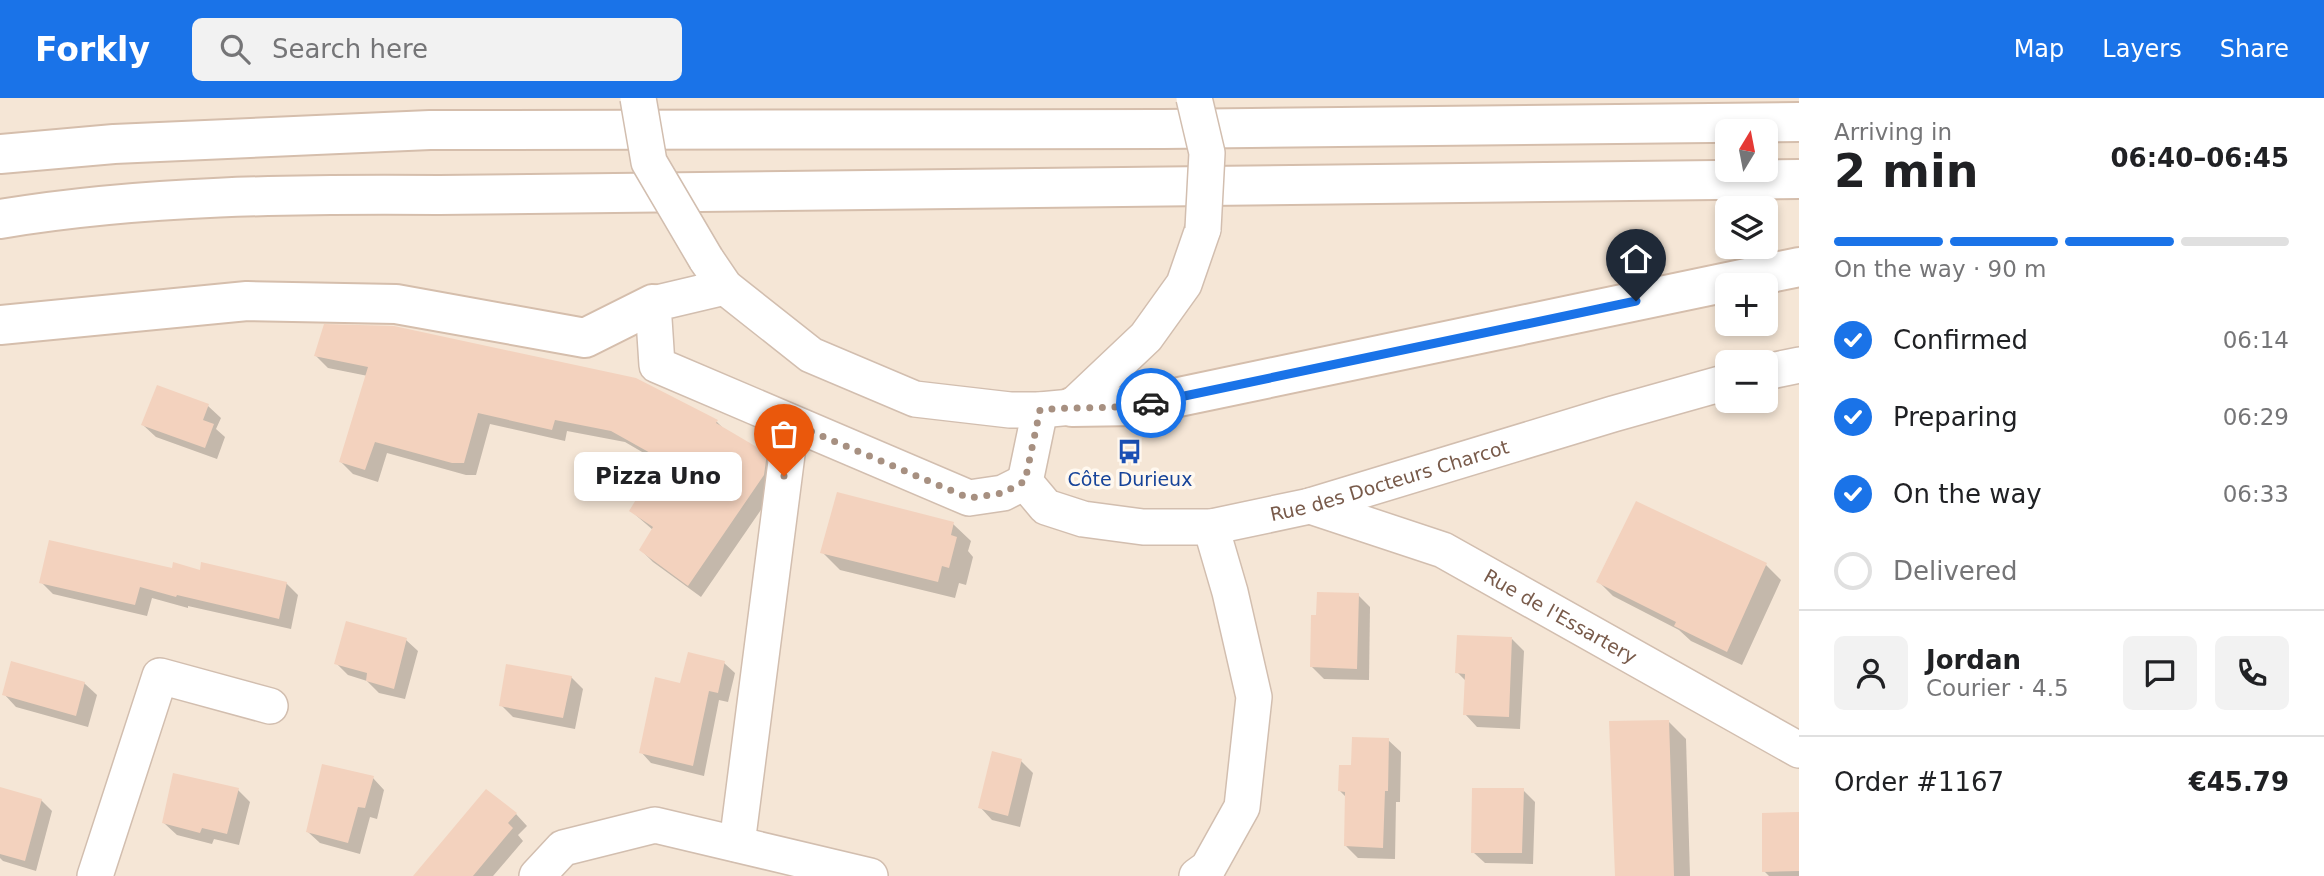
<!DOCTYPE html>
<html lang="en">
<head>
<meta charset="utf-8">
<style>
	:root { --surface:#fff; --page:#f2f2f2; --text:#202124; --muted:#757577; --line:#e0e0e0; --accent:#1a73e8 }
	body { margin:0; font-family:"DejaVu Sans",sans-serif; background:var(--page); color:var(--text); height:100vh; display:flex; flex-direction:column; font-size:26px; white-space:nowrap }
	* { box-sizing:border-box; margin:0 }
	p { font-size:23px; color:var(--muted) }
	.icon { flex:none; width:38px; height:38px; fill:none; stroke:currentColor; stroke-width:2; stroke-linecap:round; stroke-linejoin:round }
	.map { position:relative; flex:1; overflow:hidden }
	.details { display:flex; flex-direction:column; background:var(--surface); width:525px }
	.details>* { flex:none }
	.needle { width:46px; rotate:10deg }
	.controls { position:absolute; left:1715px; top:21px; display:grid; gap:14px }
	.controls a { display:grid; place-items:center; width:63px; height:63px; border-radius:10px; background:var(--surface); box-shadow:0 4px 10px #0003; font-size:35px }
	.pin { position:absolute; display:grid; place-items:center; width:60px; height:60px; color:#fff; margin:-72px -30px; border-radius:50% 50% 50% 0; rotate:-45deg; box-shadow:0 0 7px #0007 }
	.pin .icon { rotate:45deg }
	.courier { position:absolute; display:grid; place-items:center; width:70px; height:70px; margin:-35px; border:5px solid #1a73e8; border-radius:50%; background:#fff; color:#222; box-shadow:0 2px 9px #0007 }
	.bubble { position:absolute; height:49px; border-radius:10px; background:var(--surface); box-shadow:0 4px 10px #0003; font-size:23px; font-weight:700; line-height:49px; text-align:center }
	.summary em { font-style:normal; font-weight:700 }
	.summary div { display:flex; flex-direction:column-reverse }
	.summary { display:flex; align-items:center; justify-content:space-between; height:119px; padding:0 35px }
	h1 { font-size:46px; font-weight:700; line-height:52px }
	.bar { display:grid; grid-template-columns:repeat(4,1fr); gap:10px 7px; align-content:center; height:84px; padding:0 35px }
	.bar i { height:9px; border-radius:5px; background:var(--line) }
	.bar .active { background:var(--accent) }
	.bar p { grid-column:span 4 }
	.line { display:flex; align-items:center; gap:18px; padding:0 35px; border-top:2px solid var(--line) }
	.line div { flex:1 }
	.round { display:grid; place-items:center; flex:none; width:74px; height:74px; border-radius:10px; background:var(--page) }
	ol { padding:0 35px; list-style:none }
	li { display:flex; align-items:center; gap:21px; height:77px }
	li p { margin-inline-start:auto }
	li .icon { padding:7px; border-radius:50%; background:var(--accent); color:#fff; stroke-width:4 }
	li:last-child { color:var(--muted) }
	li i { width:38px; height:38px; border:4px solid var(--line); border-radius:50% }
	header { display:flex; align-items:center; gap:42px; box-sizing:border-box; height:98px; padding:0 35px; background:var(--accent); color:#fff }
	header strong { font-size:33px }
	nav { display:flex; gap:38px; margin-inline-start:auto; font-size:24px }
	.search { width:490px; height:63px; background:var(--page); display:flex; align-items:center; gap:18px; box-sizing:border-box; padding:0 24px; border-radius:10px; color:var(--muted); font-size:26px }
	main { display:flex; flex:1; min-height:0 }
	.map>svg:first-child { display:block }
</style>
</head>
<body>
<header>
<strong>Forkly</strong>
<div class="search"><svg class="icon" aria-label="search" viewBox="0 0 24 24"><circle cx="10" cy="10" r="6"/><path d="M15 15l6 6"/></svg>Search here</div>
<nav><a>Map</a><a>Layers</a><a>Share</a></nav>
</header>
<main>
<div class="map">
<svg width="1799" height="778" viewBox="0 0 1799 778">
	<rect width="100%" height="100%" fill="#fdf4e8"/>
	<!-- residential -->
	<path fill="#f5e6d6" fill-rule="evenodd" d="M0,0H1799V778H0ZM1727,33H1766V72H1727ZM1727,110H1766V149H1727ZM1727,187H1766V226H1727ZM1727,264H1766V303H1727Z"/>
	<!-- shadow -->
	<g fill="#0003">
		<polygon points="316,258 717,324 727,334 766,356 779,369 776,390 701,499 653,464 641,452 653,432 631,413 661,365 625,344 567,333 565,343 490,326 476,377 466,377 387,355 378,384 353,376 340,363 368,278 328,270"/>
		<polygon points="158,289 208,308 221,320 216,331 225,339 217,361 156,339 143,327"/>
		<polygon points="953,426 971,443 968,453 973,459 966,487 959,485 955,500 840,472 822,454"/>
		<polygon points="1766,467 1781,482 1742,567 1691,543 1679,532 1613,498 1598,483"/>
		<polygon points="173,472 201,474 286,485 298,497 291,531 188,508 188,510 152,500 147,518 53,496 41,484"/>
		<polygon points="1358,497 1370,509 1369,582 1324,581 1311,568"/>
		<polygon points="1512,541 1524,553 1520,631 1477,629 1465,616 1467,584 1457,574"/>
		<polygon points="406,542 418,553 405,601 379,595 367,583 348,577 336,565"/>
		<polygon points="724,565 735,575 728,604 719,602 704,678 651,665 641,654 682,587"/>
		<polygon points="571,579 583,591 575,631 513,619 501,607"/>
		<polygon points="84,585 97,597 88,629 16,609 4,596"/>
		<polygon points="1668,623 1686,641 1690,778 1616,778"/>
		<polygon points="1388,642 1401,654 1400,704 1396,704 1395,761 1358,760 1346,748 1347,700 1340,693 1353,669"/>
		<polygon points="1021,663 1033,675 1020,729 992,722 980,709"/>
		<polygon points="373,680 384,692 377,721 370,719 360,756 320,745 308,734"/>
		<polygon points="0,690 41,702 52,713 36,773 3,763 0,760"/>
		<polygon points="238,692 250,704 239,747 214,741 212,746 177,737 164,725"/>
		<polygon points="1523,692 1535,704 1533,766 1485,765 1473,754"/>
		<polygon points="516,716 527,728 518,737 523,743 493,778 421,778"/>
		<polygon points="1799,716 1799,778 1769,778 1764,773"/>
	</g>
	<!-- building -->
	<g fill="#f3d2be">
		<polygon points="324,226 394,228 636,280 718,322 716,325 767,355 764,377 688,488 639,452 653,429 629,413 661,361 611,333 555,322 552,332 478,315 464,365 452,365 375,344 365,372 339,364 368,269 314,258"/>
		<polygon points="157,287 209,306 203,322 214,326 205,350 141,327"/>
		<polygon points="837,394 954,424 951,437 957,439 949,470 942,468 938,484 820,455"/>
		<polygon points="1636,403 1767,465 1727,554 1674,528 1676,524 1596,484"/>
		<polygon points="49,442 172,470 173,464 200,472 201,464 287,484 279,521 177,497 176,499 140,489 135,507 39,485"/>
		<polygon points="1317,494 1359,495 1357,571 1310,569 1311,517 1316,517"/>
		<polygon points="346,523 407,540 394,591 366,583 367,575 334,566"/>
		<polygon points="1457,537 1512,539 1509,619 1463,617 1465,576 1455,575"/>
		<polygon points="688,554 725,563 718,595 709,593 693,668 639,655 655,579 680,585"/>
		<polygon points="11,563 85,584 76,618 2,597"/>
		<polygon points="506,566 572,578 563,620 499,608"/>
		<polygon points="1669,622 1674,778 1615,778 1609,623"/>
		<polygon points="1352,639 1389,640 1388,693 1385,693 1383,750 1344,748 1345,694 1338,693 1339,667 1351,667"/>
		<polygon points="992,653 1022,661 1008,718 978,710"/>
		<polygon points="322,666 374,678 365,710 358,709 348,745 306,734"/>
		<polygon points="173,675 239,690 227,736 202,730 200,735 162,725"/>
		<polygon points="0,689 42,701 25,763 0,756"/>
		<polygon points="1472,690 1524,690 1522,755 1471,755"/>
		<polygon points="486,691 517,715 508,725 513,730 473,778 413,778"/>
		<polygon points="1799,714 1799,773 1762,774 1762,715"/>
	</g>
	<g fill="none" stroke-linecap="round" stroke-linejoin="round">
		<defs>
			<g id="street">
				<polyline points="706,161 725,189 811,257 915,301 1010,312 1040,312 1072,309 1146,239 1184,186 1203,131"/>
				<polyline points="725,189 653,206 657,267 969,400 1003,395 1025,384"/>
				<polyline points="1766,274 1799,267"/>
				<path id="s1" d="M1040,312L1025,384L1046,409L1083,421L1143,429H1211L1310,408L1613,316L1727,284"/>
				<path id="s2" d="M1310,408L1443,452L1799,652"/>
				<polyline points="737,746 791,325"/>
				<polyline points="95,778 160,578 270,608"/>
				<polyline points="537,778 563,750 655,727 870,778"/>
				<polyline points="1197,778 1208,770 1242,709 1254,599 1230,494 1211,429"/>
			</g>
			<g id="secondary">
				<polyline points="0,56 114,46 430,32 1164,31 1799,24"/>
				<path d="M0,121C145,97 293,96 439,97L1799,81"/>
				<polyline points="0,227 247,203 396,206 585,240 653,206"/>
				<polyline points="1072,309 1136,308 1799,169"/>
			</g>
		</defs>
		<!-- street casing -->
		<use href="#street" stroke="#d2beaf" stroke-width="38"/>
		<!-- secondary casing -->
		<use href="#secondary" stroke="#d5beac" stroke-width="42"/>
		<!-- street -->
		<use href="#street" stroke="#fff" stroke-width="35"/>
		<!-- secondary -->
		<use href="#secondary" stroke="#fff" stroke-width="38"/>
		<defs>
			<g id="street-bridge">
				<polyline points="638,0 649,64 706,161"/>
				<polyline points="1194,0 1207,55 1203,131"/>
			</g>
		</defs>
		<!-- street-bridge casing -->
		<use href="#street-bridge" stroke="#d2beaf" stroke-width="38" stroke-linecap="butt"/>
		<!-- street-bridge -->
		<use href="#street-bridge" stroke="#fff" stroke-width="35"/>
	</g>
	<g fill="none" stroke-linecap="round" stroke-linejoin="round">
		<!-- done -->
		<path stroke="#a79081" stroke-width="7" stroke-dasharray="0 12.6" d="M784,378L791,325L969,400L1003,395L1025,383L1040,312C1077,308 1115,312 1151,305"/>
		<!-- route -->
		<polyline stroke="#1a73e8" stroke-width="9" points="1151,305 1636,203"/>
	</g>
	<!-- icons -->
	<defs>
		<symbol id="bus-bare" viewBox="-9 -9 18 18"><path d="M-5-6H5V4H4V6H2V4H-2V6H-4V4H-5ZM-3.5-4V0h7V-4ZM-3.5 1.2v1.5H-2V1.2ZM2 1.2v1.5H3.5V1.2Z" fill="#1a4fb4" stroke="#fff8ef" stroke-width="2.5" paint-order="stroke"/></symbol>
	</defs>
	<g fill-rule="evenodd">
		<use href="#bus-bare" x="1112" y="336" width="35" height="35"/>
	</g>
	<g text-anchor="middle" dominant-baseline="central" stroke-width="7" stroke-linejoin="round" paint-order="stroke">
		<!-- transit labels -->
		<g font-size="19" fill="#164399" stroke="#fff8ef">
			<text x="1130" y="381">Côte Durieux</text>
		</g>
		<!-- street labels -->
		<g font-size="19" fill="#785a4a" stroke="#fff8ef">
			<text stroke="none"><textPath href="#s1" startOffset="458">Rue des Docteurs Charcot</textPath></text>
			<text stroke="none"><textPath href="#s2" startOffset="275">Rue de l'Essartery</textPath></text>
		</g>
	</g>
</svg>
<div class="controls">
<a><svg class="needle" viewBox="-14 -14 28 28"><path d="M0-13l5 13h-10z" fill="#e53935"/><path d="M0 13l5-13h-10z" fill="#757577"/></svg></a>
<a><svg class="icon" aria-label="layers" viewBox="0 0 24 24"><path d="M12 4l9 5-9 5-9-5zM3 14l9 5 9-5"/></svg></a>
<a>+</a>
<a>−</a>
</div>
<div class="pin" style="left:784px;top:378px;background:#ea580c"><svg class="icon" aria-label="bag" viewBox="0 0 24 24"><path d="M5 8h14l-1 12H6zM9 8a3 3 0 0 1 6 0"/></svg></div>
<div class="pin" style="left:1636px;top:203px;background:#1f2937"><svg class="icon" aria-label="home" viewBox="0 0 24 24"><path d="M3 11l9-7 9 7M6 9v11h12V9"/></svg></div>
<div class="courier" style="left:1151px;top:305px"><svg class="icon" aria-label="car" viewBox="0 0 24 24"><path d="M5 17H2v-5l4-1 3-4h7l3 4 3 1v5h-3M9 17h6M6 11h13"/><circle cx="7" cy="17" r="2"/><circle cx="17" cy="17" r="2"/></svg></div>
<div class="bubble" style="left:574px;top:354px;width:168px">Pizza Uno</div>
</div>
<section class="details">
<div class="summary"><div><h1>2 min</h1><p>Arriving in</p></div><em>06:40–06:45</em></div>
<div class="bar"><i class="active"></i><i class="active"></i><i class="active"></i><i></i><p>On the way · 90 m</p></div>
<ol>
<li><svg class="icon" aria-label="check" viewBox="0 0 24 24"><path d="M5 12l5 5 9-10"/></svg>Confirmed<p>06:14</p></li>
<li><svg class="icon" aria-label="check" viewBox="0 0 24 24"><path d="M5 12l5 5 9-10"/></svg>Preparing<p>06:29</p></li>
<li><svg class="icon" aria-label="check" viewBox="0 0 24 24"><path d="M5 12l5 5 9-10"/></svg>On the way<p>06:33</p></li>
<li><i></i>Delivered</li>
</ol>
<div class="line" style="height:126px"><a class="round"><svg class="icon" aria-label="person" viewBox="0 0 24 24"><circle cx="12" cy="8" r="4"/><path d="M4 21q1-7 8-7t8 7"/></svg></a><div><b>Jordan</b><p>Courier · 4.5</p></div><a class="round"><svg class="icon" aria-label="chat" viewBox="0 0 24 24"><path d="M4 5h16v11H9l-5 4z"/></svg></a><a class="round"><svg class="icon" aria-label="phone" viewBox="0 0 24 24"><path d="M5 4h4l2 5-3 2q2 4 5 5l2-3 5 2v4C11 20 4 13 5 4z"/></svg></a></div>
<div class="line" style="height:91px"><div>Order #1167</div><b>€45.79</b></div>
</section>
</main>
</body>
</html>
